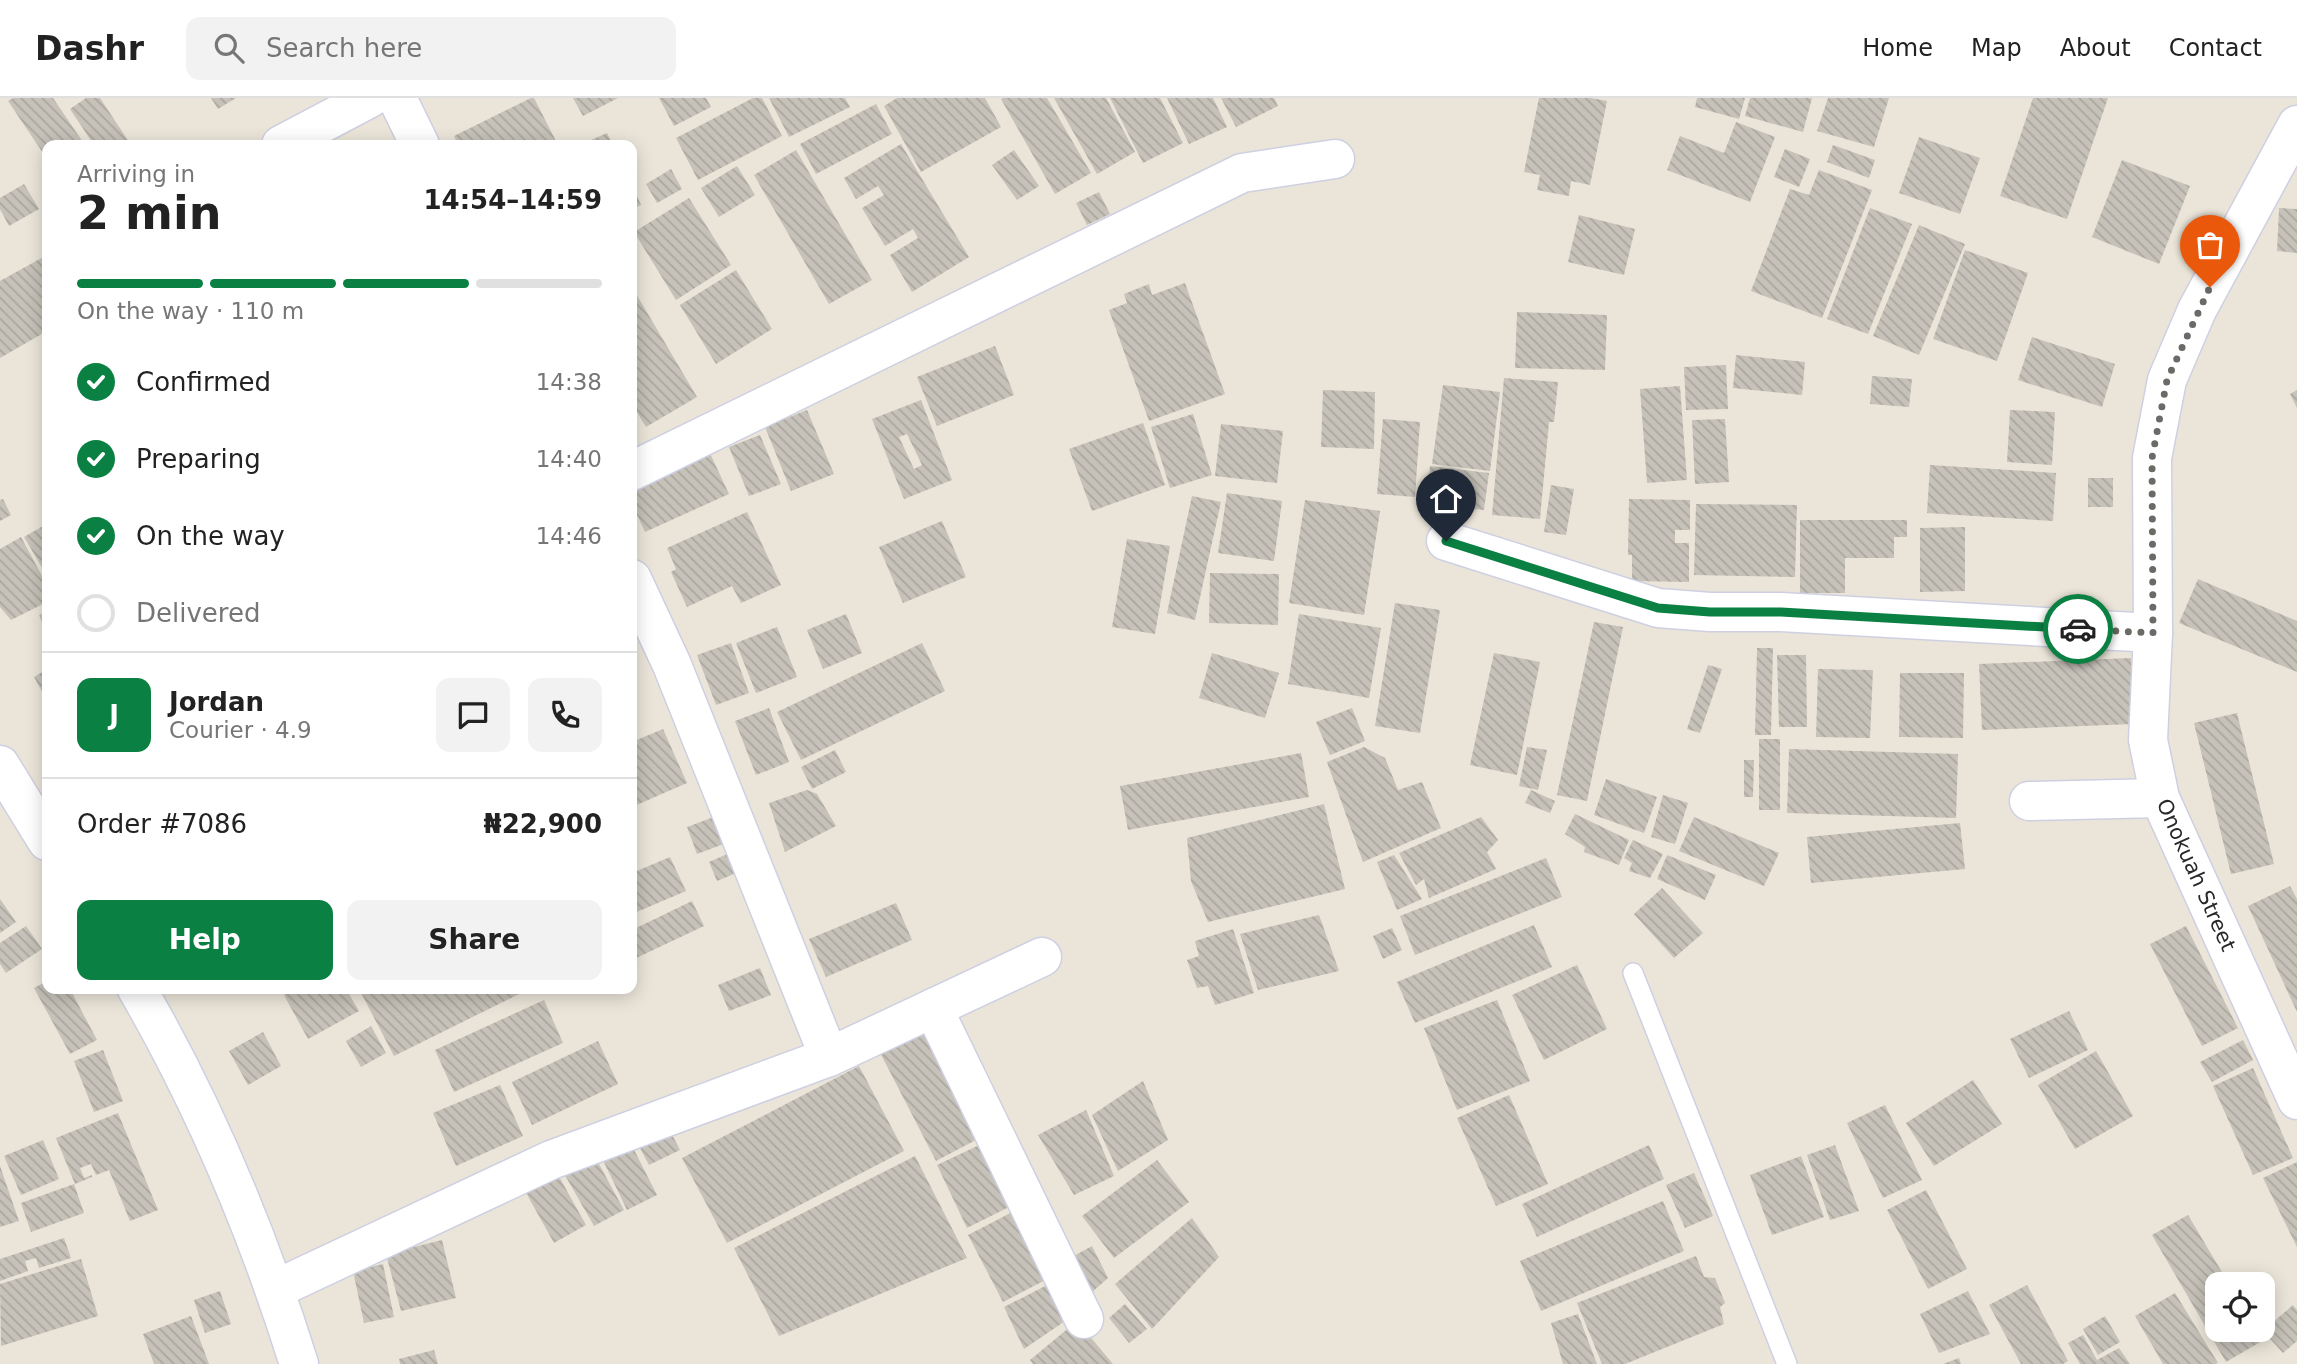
<!DOCTYPE html>
<html lang="en">
<head>
<meta charset="utf-8">
<style>
	:root { --surface:#fff; --page:#f2f2f2; --text:#222; --muted:#767676; --line:#e0e0e0; --accent:#0b8043 }
	body { margin:0; font-family:"DejaVu Sans",sans-serif; background:var(--page); color:var(--text); height:100vh; display:flex; flex-direction:column; font-size:26px; white-space:nowrap }
	* { box-sizing:border-box; margin:0 }
	p { font-size:23px; color:var(--muted) }
	.icon { flex:none; width:38px; height:38px; fill:none; stroke:currentColor; stroke-width:2; stroke-linecap:round; stroke-linejoin:round }
	.map { position:relative; flex:1; overflow:hidden }
	.panel { position:absolute; left:42px; top:42px; width:595px; height:854px; display:flex; flex-direction:column; background:var(--surface); border-radius:14px; box-shadow:0 4px 18px #0003 }
	.panel>* { flex:none }
	.fabs { position:absolute; left:2205px; top:1174px; display:grid; gap:14px }
	.fabs a { display:grid; place-items:center; width:70px; height:70px; border-radius:14px; background:var(--surface); box-shadow:0 4px 18px #0003; font-size:35px }
	.pin { position:absolute; display:grid; place-items:center; width:60px; height:60px; color:#fff; margin:-72px -30px; border-radius:50% 50% 50% 0; rotate:-45deg; box-shadow:0 0 7px #0007 }
	.pin .icon { rotate:45deg }
	.courier { position:absolute; display:grid; place-items:center; width:70px; height:70px; margin:-35px; border:5px solid #0b8043; border-radius:50%; background:#fff; color:#222; box-shadow:0 2px 9px #0007 }
	.overview em { font-style:normal; font-weight:700 }
	.overview div { display:flex; flex-direction:column-reverse }
	.overview { display:flex; align-items:center; justify-content:space-between; height:119px; padding:0 35px }
	h1 { font-size:46px; font-weight:700; line-height:52px }
	.bar { display:grid; grid-template-columns:repeat(4,1fr); gap:10px 7px; align-content:center; height:84px; padding:0 35px }
	.bar i { height:9px; border-radius:5px; background:var(--line) }
	.bar .on { background:var(--accent) }
	.bar p { grid-column:span 4 }
	.line { display:flex; align-items:center; gap:18px; padding:0 35px; border-top:2px solid var(--line) }
	.line div { flex:1 }
	.round { display:grid; place-items:center; flex:none; width:74px; height:74px; border-radius:14px; background:var(--page) }
	ol { padding:0 35px; list-style:none }
	li { display:flex; align-items:center; gap:21px; height:77px }
	li p { margin-inline-start:auto }
	li .icon { padding:7px; border-radius:50%; background:var(--accent); color:#fff; stroke-width:4 }
	li:last-child { color:var(--muted) }
	li i { width:38px; height:38px; border:4px solid var(--line); border-radius:50% }
	.cta { display:flex; gap:14px; margin-top:auto; padding:14px 35px }
	.cta a { flex:1; height:80px; border-radius:14px; background:var(--accent); color:#fff; font-size:28px; font-weight:700; line-height:80px; text-align:center }
	.cta a+a { background:var(--page); color:var(--text) }
	header { display:flex; align-items:center; gap:42px; box-sizing:border-box; height:98px; padding:0 35px; background:var(--surface); border-bottom:2px solid var(--line) }
	header strong { font-size:33px }
	nav { display:flex; gap:38px; margin-inline-start:auto; font-size:24px }
	.search { width:490px; height:63px; background:var(--page); display:flex; align-items:center; gap:18px; box-sizing:border-box; padding:0 24px; border-radius:14px; color:var(--muted); font-size:26px }
	.map>svg:first-child { display:block }
</style>
</head>
<body>
<header>
<strong>Dashr</strong>
<div class="search"><svg class="icon" aria-label="search" viewBox="0 0 24 24"><circle cx="10" cy="10" r="6"/><path d="M15 15l6 6"/></svg>Search here</div>
<nav><a>Home</a><a>Map</a><a>About</a><a>Contact</a></nav>
</header>
<div class="map">
<svg width="2297" height="1266" viewBox="0 0 2297 1266">
	<defs>
		<pattern id="building-back-hatch" width="6" height="6" patternUnits="userSpaceOnUse" patternTransform="scale(1.75)"><rect width="6" height="6" fill="#c6c2b9"/><path d="M-1 5l2 2M0 0l6 6M5-1l2 2" fill="none" stroke="#aaa79f"/></pattern>
	</defs>
	<rect width="100%" height="100%" fill="#ebe5d9"/>
	<!-- building -->
	<g fill="url(#building-back-hatch)" fill-rule="evenodd">
		<polygon points="13,0 53,0 85,47 47,47 47,61 8,3"/>
		<polygon points="86,0 100,0 131,47 94,47 70,11"/>
		<polygon points="211,0 236,0 218,11"/>
		<polygon points="531,0 534,0 557,45 552,47 458,47 454,38"/>
		<polygon points="573,0 618,0 583,18"/>
		<polygon points="659,0 706,0 711,9 674,28"/>
		<polygon points="753,0 762,0 782,38 698,82 676,40"/>
		<polygon points="769,0 845,0 850,9 789,39"/>
		<polygon points="897,0 985,0 1001,29 921,74 884,8"/>
		<polygon points="1003,0 1047,0 1091,75 1055,96 1001,1"/>
		<polygon points="1054,0 1106,0 1135,54 1097,76"/>
		<polygon points="1110,0 1160,0 1183,45 1143,65"/>
		<polygon points="1167,0 1213,0 1227,29 1189,46"/>
		<polygon points="1221,0 1274,0 1278,8 1236,29"/>
		<polygon points="1539,0 1591,0 1607,3 1590,87 1571,83 1569,98 1537,92 1540,77 1524,74"/>
		<polygon points="1697,0 1745,0 1739,21 1695,9"/>
		<polygon points="1750,0 1812,0 1803,34 1745,18"/>
		<polygon points="1828,0 1889,0 1874,49 1817,33"/>
		<polygon points="2033,0 2108,0 2067,121 2000,98"/>
		<polygon points="876,6 892,36 816,76 800,46"/>
		<polygon points="1736,24 1775,39 1750,104 1667,72 1680,38 1724,55"/>
		<polygon points="607,35 613,47 580,47"/>
		<polygon points="1919,39 1980,60 1960,116 1899,95"/>
		<polygon points="901,46 969,159 912,194 890,157 918,140 913,131 885,148 862,110 884,97 878,88 856,101 844,80"/>
		<polygon points="1833,47 1875,62 1869,80 1827,64"/>
		<polygon points="1785,51 1810,61 1799,89 1774,79"/>
		<polygon points="796,52 872,182 829,206 754,77"/>
		<polygon points="1014,52 1039,88 1017,102 992,67"/>
		<polygon points="2122,62 2190,88 2159,166 2092,139"/>
		<polygon points="737,68 755,97 719,119 701,90"/>
		<polygon points="671,71 682,91 657,105 646,86"/>
		<polygon points="1819,72 1872,92 1822,220 1751,193 1790,91 1809,97"/>
		<polygon points="24,86 39,111 9,128 0,111 0,100"/>
		<polygon points="632,87 641,107 632,111"/>
		<polygon points="1099,94 1110,116 1087,127 1076,105"/>
		<polygon points="689,100 731,167 676,202 634,134"/>
		<polygon points="1870,110 1912,126 1868,236 1827,221"/>
		<polygon points="2279,110 2297,111 2297,155 2277,153"/>
		<polygon points="1579,117 1635,131 1624,177 1568,164"/>
		<polygon points="1919,127 1965,146 1919,257 1873,238"/>
		<polygon points="1965,152 2028,175 1997,263 1933,241"/>
		<polygon points="47,157 47,233 0,260 0,183"/>
		<polygon points="736,172 772,231 716,266 680,207"/>
		<polygon points="1185,185 1225,296 1149,323 1109,212 1127,205 1124,196 1149,186 1152,197"/>
		<polygon points="632,189 697,299 646,329 632,306"/>
		<polygon points="1517,214 1607,217 1605,272 1515,270"/>
		<polygon points="2032,239 2115,266 2102,309 2018,282"/>
		<polygon points="995,248 1014,297 937,328 917,279"/>
		<polygon points="1736,257 1805,264 1802,297 1733,290"/>
		<polygon points="1726,267 1728,311 1686,312 1684,269"/>
		<polygon points="1872,278 1912,281 1909,309 1870,306"/>
		<polygon points="1504,280 1558,284 1554,324 1549,324 1540,421 1492,417"/>
		<polygon points="1443,287 1500,294 1490,373 1432,366"/>
		<polygon points="1680,288 1687,382 1647,385 1640,291"/>
		<polygon points="1323,292 1375,294 1374,351 1321,349"/>
		<polygon points="2297,292 2297,310 2290,296"/>
		<path d="M921,302L952,382L904,401L872,321ZM907,336L922,367L914,371L899,339Z"/>
		<polygon points="807,312 834,376 791,393 765,329"/>
		<polygon points="2010,312 2055,314 2052,367 2007,364"/>
		<polygon points="1193,316 1212,377 1170,390 1151,329"/>
		<polygon points="1383,321 1420,324 1415,399 1377,396"/>
		<polygon points="1725,321 1729,384 1695,386 1692,322"/>
		<polygon points="1143,325 1165,387 1092,413 1069,351"/>
		<polygon points="1221,326 1283,333 1277,385 1215,378"/>
		<polygon points="760,337 781,386 749,398 729,349"/>
		<polygon points="708,351 729,396 645,434 632,406 632,385"/>
		<polygon points="1930,367 2056,375 2053,423 1927,415"/>
		<polygon points="1430,368 1489,375 1484,412 1427,406"/>
		<rect x="2088" y="380" width="25" height="29"/>
		<polygon points="1551,387 1574,391 1566,437 1544,434"/>
		<polygon points="1227,395 1282,403 1274,463 1218,455"/>
		<polygon points="1192,398 1221,404 1195,522 1167,515"/>
		<polygon points="3,401 11,417 0,423 0,402"/>
		<polygon points="1629,401 1690,402 1690,432 1675,432 1675,445 1689,445 1689,484 1632,483 1632,457 1628,457"/>
		<polygon points="1305,402 1380,413 1364,517 1289,505"/>
		<polygon points="1696,406 1797,407 1795,479 1694,477"/>
		<polygon points="747,414 781,487 741,505 732,488 687,509 671,474 676,471 667,450"/>
		<polygon points="1800,422 1907,422 1907,439 1894,439 1894,460 1845,460 1845,495 1800,495"/>
		<polygon points="942,423 966,479 903,505 879,449"/>
		<polygon points="43,428 47,435 47,478 24,439"/>
		<polygon points="1965,429 1965,493 1920,494 1920,430"/>
		<polygon points="21,439 47,487 47,504 11,522 0,509 0,451"/>
		<polygon points="1127,441 1170,448 1155,536 1112,529"/>
		<polygon points="1210,475 1279,476 1278,527 1209,525"/>
		<polygon points="2198,481 2297,523 2297,574 2179,525"/>
		<polygon points="1395,505 1440,512 1420,635 1375,628"/>
		<polygon points="47,513 47,536 39,517"/>
		<polygon points="846,516 862,555 823,571 807,532"/>
		<polygon points="1299,516 1381,530 1369,600 1288,586"/>
		<polygon points="1594,524 1623,529 1587,703 1557,697"/>
		<polygon points="777,529 797,579 756,595 736,545"/>
		<polygon points="731,545 749,595 716,607 697,557"/>
		<polygon points="922,545 945,593 801,662 777,614"/>
		<polygon points="1757,550 1773,550 1771,637 1755,637"/>
		<polygon points="1212,555 1279,575 1265,620 1199,600"/>
		<polygon points="1494,555 1540,564 1517,677 1470,667"/>
		<polygon points="1777,557 1806,557 1807,629 1779,629"/>
		<polygon points="2131,560 2133,626 1982,632 1979,566"/>
		<polygon points="1708,567 1722,571 1700,635 1687,631"/>
		<polygon points="47,571 47,603 34,579"/>
		<polygon points="1818,571 1873,572 1870,640 1816,639"/>
		<polygon points="1900,575 1964,575 1963,640 1899,639"/>
		<polygon points="769,610 789,664 756,677 735,623"/>
		<polygon points="1352,610 1365,643 1330,657 1316,624"/>
		<polygon points="2237,615 2274,766 2231,776 2194,625"/>
		<polygon points="663,631 687,685 632,709 632,644"/>
		<rect x="1759" y="641" width="21" height="71"/>
		<polygon points="1364,649 1385,660 1398,692 1422,684 1441,730 1363,764 1327,664"/>
		<polygon points="1527,649 1547,652 1538,692 1519,688"/>
		<polygon points="1789,651 1958,656 1956,720 1787,715"/>
		<polygon points="835,652 846,674 812,691 801,669"/>
		<polygon points="1301,655 1309,699 1128,732 1120,688"/>
		<polygon points="1744,662 1754,662 1753,699 1744,699"/>
		<polygon points="1606,681 1657,699 1644,735 1594,717"/>
		<polygon points="807,692 817,696 836,728 785,754 769,705"/>
		<polygon points="1531,692 1555,703 1550,715 1525,705"/>
		<polygon points="1663,697 1688,705 1675,746 1651,739"/>
		<polygon points="1324,706 1345,791 1208,824 1191,783 1187,740"/>
		<polygon points="1575,716 1629,742 1619,767 1584,754 1585,749 1565,736"/>
		<polygon points="719,717 729,744 697,756 687,729"/>
		<polygon points="1481,719 1498,742 1487,754 1496,771 1429,800 1424,781 1416,787 1399,755"/>
		<polygon points="1694,719 1779,755 1764,788 1679,753"/>
		<polygon points="1960,725 1965,771 1811,785 1807,739"/>
		<polygon points="1633,742 1663,756 1650,780 1629,773 1632,765 1624,760"/>
		<polygon points="732,754 741,773 717,783 709,764"/>
		<polygon points="1394,757 1422,801 1397,812 1377,764"/>
		<polygon points="1667,757 1716,777 1705,802 1657,781"/>
		<polygon points="670,759 686,793 632,816 632,775"/>
		<polygon points="1546,760 1562,799 1415,857 1400,818"/>
		<polygon points="2290,788 2297,801 2297,914 2248,808"/>
		<polygon points="1662,790 1703,835 1674,860 1634,816"/>
		<polygon points="0,801 16,824 0,835"/>
		<polygon points="692,803 704,828 632,862 632,832"/>
		<polygon points="896,805 912,842 826,879 809,841"/>
		<polygon points="1319,817 1339,873 1258,892 1240,836"/>
		<polygon points="1534,827 1552,869 1415,925 1397,884"/>
		<polygon points="26,828 42,851 6,875 0,866 0,845"/>
		<polygon points="2186,828 2238,930 2202,948 2150,846"/>
		<polygon points="1392,830 1402,852 1383,861 1373,838"/>
		<polygon points="1233,831 1254,895 1215,907 1208,888 1197,890 1187,862 1199,858 1195,843"/>
		<polygon points="1577,867 1607,931 1544,962 1512,897"/>
		<polygon points="760,870 771,897 729,913 718,887"/>
		<polygon points="47,883 47,891 70,891 97,942 70,956 34,890"/>
		<polygon points="296,891 346,891 359,913 308,941 284,897"/>
		<polygon points="359,891 529,891 394,958"/>
		<polygon points="544,902 563,945 454,994 435,952"/>
		<polygon points="1497,902 1530,983 1457,1012 1424,930"/>
		<polygon points="2069,913 2088,952 2029,980 2010,941"/>
		<polygon points="927,917 991,1034 936,1063 874,943"/>
		<polygon points="371,928 386,955 361,969 346,943"/>
		<polygon points="263,934 281,968 248,987 229,953"/>
		<polygon points="2243,942 2253,962 2212,984 2200,964"/>
		<polygon points="598,943 618,986 532,1027 512,984"/>
		<polygon points="103,952 123,1003 94,1014 74,963"/>
		<polygon points="2096,953 2133,1018 2075,1051 2038,987"/>
		<polygon points="859,968 904,1053 727,1145 682,1060"/>
		<polygon points="2253,970 2293,1060 2253,1077 2213,988"/>
		<polygon points="1973,982 2002,1026 1934,1068 1906,1025"/>
		<polygon points="1143,983 1168,1042 1118,1073 1092,1017"/>
		<polygon points="500,987 523,1038 456,1068 433,1015"/>
		<polygon points="1509,997 1548,1086 1496,1108 1457,1020"/>
		<polygon points="1885,1007 1922,1082 1883,1100 1847,1025"/>
		<polygon points="1086,1012 1114,1078 1074,1097 1038,1037"/>
		<polygon points="118,1015 158,1112 130,1123 109,1072 96,1077 91,1066 80,1070 84,1080 92,1077 92,1079 75,1086 56,1040"/>
		<polygon points="664,1021 680,1052 649,1067 633,1037"/>
		<polygon points="628,1040 657,1097 627,1112 599,1054"/>
		<polygon points="992,1041 1021,1103 967,1130 937,1067"/>
		<polygon points="43,1042 59,1081 21,1097 4,1058"/>
		<polygon points="1649,1047 1664,1081 1537,1139 1522,1106"/>
		<polygon points="1835,1047 1859,1113 1830,1122 1807,1057"/>
		<polygon points="593,1055 624,1112 594,1128 562,1072"/>
		<polygon points="915,1058 967,1160 779,1238 734,1150"/>
		<polygon points="1801,1058 1824,1119 1772,1137 1750,1077"/>
		<polygon points="1157,1062 1189,1104 1114,1160 1082,1118"/>
		<polygon points="2297,1064 2297,1149 2263,1080"/>
		<polygon points="0,1068 19,1123 0,1129"/>
		<polygon points="557,1075 586,1127 554,1145 525,1093"/>
		<polygon points="1694,1075 1713,1118 1685,1130 1666,1087"/>
		<polygon points="74,1086 84,1115 31,1134 21,1105"/>
		<polygon points="1926,1092 1967,1171 1928,1191 1887,1112"/>
		<polygon points="1663,1103 1684,1153 1541,1213 1520,1163"/>
		<polygon points="1024,1108 1059,1175 1003,1204 968,1137"/>
		<polygon points="2188,1117 2229,1186 2217,1186 2217,1232 2256,1232 2262,1243 2226,1264 2152,1137"/>
		<polygon points="1192,1120 1219,1159 1152,1231 1115,1186"/>
		<polygon points="64,1140 71,1160 39,1170 36,1160 25,1163 28,1173 0,1183 0,1161"/>
		<polygon points="442,1142 456,1200 401,1213 386,1156"/>
		<polygon points="1092,1148 1108,1180 1091,1195 1072,1159"/>
		<polygon points="1696,1158 1704,1179 1715,1180 1725,1205 1720,1209 1724,1226 1625,1266 1602,1266 1577,1205"/>
		<polygon points="81,1161 98,1218 1,1248 0,1186"/>
		<polygon points="383,1166 394,1219 364,1225 353,1173"/>
		<polygon points="1053,1184 1071,1219 1024,1251 1004,1209"/>
		<polygon points="2027,1187 2068,1263 2063,1266 2021,1266 1989,1207"/>
		<polygon points="220,1193 231,1226 205,1235 194,1202"/>
		<polygon points="1968,1193 1990,1236 1939,1255 1920,1216"/>
		<polygon points="2175,1195 2218,1265 2215,1266 2163,1266 2135,1218"/>
		<polygon points="1125,1206 1147,1231 1129,1245 1109,1220"/>
		<polygon points="2293,1207 2297,1212 2297,1243 2283,1255 2263,1233"/>
		<polygon points="1578,1216 1597,1266 1563,1266 1551,1225"/>
		<polygon points="191,1218 209,1266 154,1266 143,1236"/>
		<polygon points="2105,1218 2120,1244 2098,1257 2083,1231"/>
		<polygon points="1077,1223 1113,1266 1033,1266 1030,1262"/>
		<polygon points="2083,1237 2097,1262 2119,1250 2130,1266 2080,1266 2068,1245"/>
		<polygon points="434,1252 438,1266 400,1266 399,1261"/>
		<polygon points="1959,1260 1961,1266 1943,1266"/>
	</g>
	<g fill="none" stroke-linecap="round" stroke-linejoin="round">
		<defs>
			<polyline id="service" points="1633,875 1787,1266"/>
			<g id="minor">
				<polyline points="397,0 420,47"/>
				<polyline points="2297,27 2197,212 2167,282 2152,360 2153,535 2148,642 2160,700 2297,1002"/>
				<polyline points="281,47 370,0"/>
				<polyline points="632,373 1242,75 1335,61"/>
				<polyline points="1446,443 1658,510 1710,514 1781,514 2153,535"/>
				<polyline points="632,481 672,567 829,959"/>
				<polyline points="2029,703 2160,700"/>
				<polyline points="933,910 1084,1221"/>
				<polyline points="276,1191 551,1062 829,959 1042,859"/>
			</g>
			<g id="tertiary">
				<polyline points="0,667 47,743"/>
				<path d="M137,891C206,1010 258,1135 299,1266"/>
			</g>
		</defs>
		<!-- service casing -->
		<use href="#service" stroke="#ced0e2" stroke-width="22"/>
		<!-- minor casing -->
		<use href="#minor" stroke="#ced0e2" stroke-width="41"/>
		<!-- tertiary casing -->
		<use href="#tertiary" stroke="#ced0e2" stroke-width="41"/>
		<!-- service -->
		<use href="#service" stroke="#fff" stroke-width="19"/>
		<!-- minor -->
		<use href="#minor" stroke="#fff" stroke-width="38"/>
		<!-- tertiary -->
		<use href="#tertiary" stroke="#fff" stroke-width="38"/>
	</g>
	<g fill="none" stroke-linecap="round" stroke-linejoin="round">
		<!-- done -->
		<polyline stroke="#6c6a66" stroke-width="7" stroke-dasharray="0 12.6" points="2078,531 2153,535 2152,360 2167,282 2210,189"/>
		<!-- route -->
		<polyline stroke="#0b8043" stroke-width="9" points="1446,443 1658,510 1710,514 1781,514 2078,531"/>
	</g>
	<g text-anchor="middle" dominant-baseline="central" stroke-width="5" stroke-linejoin="round" paint-order="stroke">
		<!-- street labels -->
		<g font-size="21" fill="#282828" stroke="#fff">
			<text transform="translate(2196 777) rotate(66)">Onokuah Street</text>
		</g>
	</g>
</svg>
<div class="fabs">
<a><svg class="icon" aria-label="locate" viewBox="0 0 24 24"><circle cx="12" cy="12" r="6"/><path d="M12 2v4M12 18v4M2 12h4M18 12h4"/></svg></a>
</div>
<div class="pin" style="left:2210px;top:189px;background:#ea580c"><svg class="icon" aria-label="bag" viewBox="0 0 24 24"><path d="M5 8h14l-1 12H6zM9 8a3 3 0 0 1 6 0"/></svg></div>
<div class="pin" style="left:1446px;top:443px;background:#1f2937"><svg class="icon" aria-label="home" viewBox="0 0 24 24"><path d="M3 11l9-7 9 7M6 9v11h12V9"/></svg></div>
<div class="courier" style="left:2078px;top:531px"><svg class="icon" aria-label="car" viewBox="0 0 24 24"><path d="M5 17H2v-5l4-1 3-4h7l3 4 3 1v5h-3M9 17h6M6 11h13"/><circle cx="7" cy="17" r="2"/><circle cx="17" cy="17" r="2"/></svg></div>
<section class="panel">
<div class="overview"><div><h1>2 min</h1><p>Arriving in</p></div><em>14:54–14:59</em></div>
<div class="bar"><i class="on"></i><i class="on"></i><i class="on"></i><i></i><p>On the way · 110 m</p></div>
<ol>
<li><svg class="icon" aria-label="check" viewBox="0 0 24 24"><path d="M5 12l5 5 9-10"/></svg>Confirmed<p>14:38</p></li>
<li><svg class="icon" aria-label="check" viewBox="0 0 24 24"><path d="M5 12l5 5 9-10"/></svg>Preparing<p>14:40</p></li>
<li><svg class="icon" aria-label="check" viewBox="0 0 24 24"><path d="M5 12l5 5 9-10"/></svg>On the way<p>14:46</p></li>
<li><i></i>Delivered</li>
</ol>
<div class="line" style="height:126px"><b class="round" style="background:var(--accent);color:#fff">J</b><div><b>Jordan</b><p>Courier · 4.9</p></div><a class="round"><svg class="icon" aria-label="chat" viewBox="0 0 24 24"><path d="M4 5h16v11H9l-5 4z"/></svg></a><a class="round"><svg class="icon" aria-label="phone" viewBox="0 0 24 24"><path d="M5 4h4l2 5-3 2q2 4 5 5l2-3 5 2v4C11 20 4 13 5 4z"/></svg></a></div>
<div class="line" style="height:91px"><div>Order #7086</div><b>₦22,900</b></div>
<div class="cta"><a>Help</a><a>Share</a></div>
</section>
</div>
</body>
</html>
